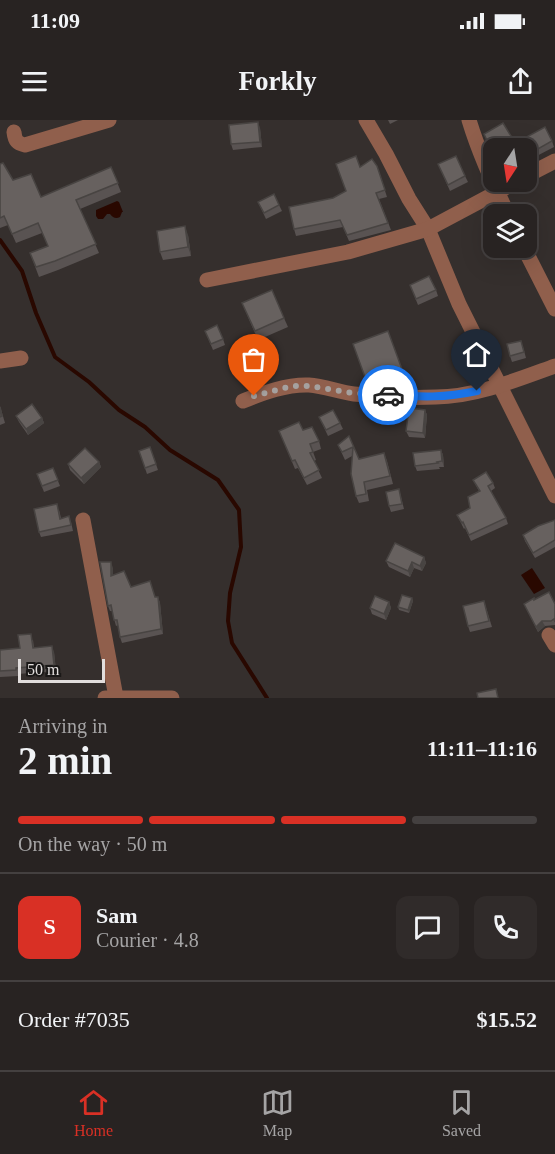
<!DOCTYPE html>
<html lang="en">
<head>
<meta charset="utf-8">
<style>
	:root { --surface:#282322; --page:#302b2a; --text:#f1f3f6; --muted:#a5a4a5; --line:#444040; --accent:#d93025 }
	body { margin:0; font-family:Georgia,serif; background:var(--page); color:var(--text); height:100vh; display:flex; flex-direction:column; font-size:22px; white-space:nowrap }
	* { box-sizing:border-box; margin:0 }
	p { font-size:20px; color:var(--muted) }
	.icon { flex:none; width:33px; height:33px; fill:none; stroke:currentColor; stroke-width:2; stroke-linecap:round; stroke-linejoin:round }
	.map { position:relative; height:578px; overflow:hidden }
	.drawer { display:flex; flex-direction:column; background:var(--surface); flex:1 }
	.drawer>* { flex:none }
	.needle { width:39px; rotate:192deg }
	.buttons { position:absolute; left:483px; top:18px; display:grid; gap:12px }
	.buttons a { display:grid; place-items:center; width:54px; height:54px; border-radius:12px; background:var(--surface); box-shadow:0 6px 24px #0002,0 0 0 2px var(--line); font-size:30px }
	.scale { position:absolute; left:18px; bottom:15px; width:87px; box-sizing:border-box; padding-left:6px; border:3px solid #e2dedd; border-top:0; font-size:16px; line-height:21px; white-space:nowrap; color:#e2dedd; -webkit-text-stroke:4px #1a1817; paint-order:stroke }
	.pin { position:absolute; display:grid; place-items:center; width:51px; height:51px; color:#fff; margin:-62px -26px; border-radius:50% 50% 50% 0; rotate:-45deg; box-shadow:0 0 6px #0007 }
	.pin .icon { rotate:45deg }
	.courier { position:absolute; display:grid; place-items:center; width:60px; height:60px; margin:-30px; border:4px solid #1a73e8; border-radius:50%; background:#fff; color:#222; box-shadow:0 2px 8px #0007 }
	.overview em { font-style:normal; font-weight:600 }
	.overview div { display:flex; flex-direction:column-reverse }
	.overview { display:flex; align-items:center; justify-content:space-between; height:102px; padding:0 18px }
	h1 { font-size:39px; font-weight:600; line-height:45px }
	.bar { display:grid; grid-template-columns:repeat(4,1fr); gap:9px 6px; align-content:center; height:72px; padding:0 18px }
	.bar i { height:8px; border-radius:4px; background:var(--line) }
	.bar .active { background:var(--accent) }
	.bar p { grid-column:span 4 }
	.line { display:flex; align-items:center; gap:15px; padding:0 18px; border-top:2px solid var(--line) }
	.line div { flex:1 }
	.round { display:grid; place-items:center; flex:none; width:63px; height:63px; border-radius:12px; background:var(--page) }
	.status { display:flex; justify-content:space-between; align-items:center; height:42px; padding:0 30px; background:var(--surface); direction:ltr }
	.status svg { height:16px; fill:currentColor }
	header { display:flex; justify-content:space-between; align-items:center; height:78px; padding:0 18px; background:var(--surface); font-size:27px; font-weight:600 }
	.dock { display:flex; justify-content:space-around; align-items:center; height:84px; border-top:2px solid var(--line); background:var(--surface); font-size:16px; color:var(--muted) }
	.dock a { display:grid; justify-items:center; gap:3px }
	.dock .active { color:var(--accent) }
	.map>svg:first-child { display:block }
</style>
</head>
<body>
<div class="status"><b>11:09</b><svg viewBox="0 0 49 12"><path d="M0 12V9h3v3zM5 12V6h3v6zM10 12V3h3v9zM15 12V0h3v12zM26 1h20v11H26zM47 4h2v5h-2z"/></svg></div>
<header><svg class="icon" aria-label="menu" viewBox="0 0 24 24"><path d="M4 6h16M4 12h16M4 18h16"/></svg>Forkly<svg class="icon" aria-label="share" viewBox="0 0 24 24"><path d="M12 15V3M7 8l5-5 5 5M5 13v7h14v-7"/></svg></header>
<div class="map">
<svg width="555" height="578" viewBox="0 0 555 578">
	<rect width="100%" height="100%" fill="#352f2d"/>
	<!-- water -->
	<g fill="#290800">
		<path d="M117,81L119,82L123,92H122L120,97C116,99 113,98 110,94H107L103,99H98L96,96V90Z"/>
		<polygon points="532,448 545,468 534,474 521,455"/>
	</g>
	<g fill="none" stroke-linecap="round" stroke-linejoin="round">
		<!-- stream -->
		<polyline stroke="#290800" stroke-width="4" points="0,120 22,151 36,193 55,237 89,262 119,290 145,307 170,330 218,360 239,390 241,427 230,473 228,501 232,523 267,578"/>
		<!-- minor -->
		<g stroke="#905f4c" stroke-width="15">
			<polyline points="366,0 386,34 409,79 428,109 459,184 555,376"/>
			<path d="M469,0C479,33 493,64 508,94"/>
			<path d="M14,12C15,21 17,23 25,25L109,0"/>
			<polyline points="526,56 555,41"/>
			<polyline points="524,128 555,189"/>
			<polyline points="207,160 348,132 428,109 516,62"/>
			<polyline points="0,241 21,238"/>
			<path d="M243,281C263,273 287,264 309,265C324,266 339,272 354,274C381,277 409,278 436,277C475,277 519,259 555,246"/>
			<polyline points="83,400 116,577"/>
			<polyline points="549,515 555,525"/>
			<polyline points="105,578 172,578"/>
		</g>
	</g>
	<!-- wall -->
	<g fill="#595352">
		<polygon points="388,0 398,0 390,4"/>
		<polygon points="260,8 262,27 233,30 231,24"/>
		<polygon points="484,14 514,21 516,27 513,28 494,28 494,36"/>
		<polygon points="521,20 552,21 554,27 531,39 526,32 526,28 525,28"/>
		<polygon points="0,44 13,60 41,77 111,47 121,72 80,89 99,133 58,150 39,157 30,133 48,126 42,113 16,123 8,105 0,108"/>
		<polygon points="438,44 465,56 468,62 450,71"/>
		<polygon points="377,46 387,77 379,79 391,110 349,121 343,107 296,116 294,109 333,78 346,71 360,47"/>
		<polygon points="258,82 279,85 282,91 266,99"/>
		<polygon points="188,115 191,136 163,140 160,132"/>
		<polygon points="410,165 436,170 438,176 418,185"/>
		<polygon points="242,183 284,198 288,207 258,220"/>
		<polygon points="205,211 223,219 225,225 213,230"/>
		<polygon points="388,211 406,261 390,267 368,266 353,224"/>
		<polygon points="523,227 526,238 512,242 510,236"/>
		<polygon points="0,286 5,303 0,305"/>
		<polygon points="425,290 427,295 425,318 409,317 406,311"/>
		<polygon points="16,296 42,298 44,303 28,315 19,302"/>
		<polygon points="319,297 340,303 343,309 328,316"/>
		<polygon points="279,311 319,321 321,329 313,332 316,340 314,341 322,358 307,365 298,348 295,349"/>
		<polygon points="349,316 359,339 384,333 387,341 393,364 367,370 369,381 359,383 356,376 352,336 345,340 338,325"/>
		<polygon points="150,327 158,350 147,354 139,331"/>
		<polygon points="441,330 443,335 444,347 439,347 440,349 417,351 415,346"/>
		<polygon points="99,342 101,347 84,364 70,350 68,344"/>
		<polygon points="53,348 60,366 44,372 37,354"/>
		<polygon points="473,360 493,363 495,368 491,371 506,398 508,404 471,421 465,408 464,409 457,395 470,388 479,371"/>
		<polygon points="399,369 404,389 391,392 389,386"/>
		<polygon points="59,390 61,398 71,402 73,411 41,417 39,412"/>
		<polygon points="555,400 555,427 535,438 525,421 523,415"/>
		<polygon points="424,437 426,443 422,451 414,448 410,457 389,447 386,441"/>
		<polygon points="113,448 113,455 131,467 156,477 158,477 160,483 163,514 122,523 120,517 118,505 116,506 112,491 110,491 108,486"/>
		<polygon points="412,478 413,481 409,493 399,490 398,487"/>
		<polygon points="534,480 555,484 555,505 545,506 538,512 524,484"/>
		<polygon points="484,481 492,507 470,512 468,506"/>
		<polygon points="389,482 391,488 386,500 372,494 370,488"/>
		<polygon points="33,520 34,528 54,532 56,551 18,554 18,556 0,557 0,530 20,528"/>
	</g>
	<!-- shaded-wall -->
	<g fill="#484442">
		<polygon points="258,2 260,8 262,27 260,22"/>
		<polygon points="185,106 188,115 191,136 188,127"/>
		<polygon points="425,290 427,295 425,318 423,313"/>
		<polygon points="42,298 44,303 28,315 26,309"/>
		<polygon points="441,330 443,335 444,347 442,341"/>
		<polygon points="99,342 101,347 84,364 81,358"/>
		<polygon points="424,437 426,443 422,451 420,446"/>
		<polygon points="111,442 113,448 113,462 111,456"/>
		<polygon points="412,442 414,448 410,457 408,451"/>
		<polygon points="158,477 160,483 163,514 161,509"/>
		<polygon points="412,478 413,481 409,493 408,490"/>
		<polygon points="389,482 391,488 386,500 384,494"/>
		<polygon points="542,501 545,506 538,512 536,507"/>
		<polygon points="52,526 54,532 56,551 54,545"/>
	</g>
	<!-- building -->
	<g fill="#67615f" stroke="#484442" stroke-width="1.5">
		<polygon points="258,2 260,22 231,24 229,5"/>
		<polygon points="503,3 514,21 500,28 494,28 494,32 493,33 484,14"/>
		<polygon points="545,7 552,21 529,34 521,20"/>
		<polygon points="356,36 360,47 372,39 377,46 385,70 376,73 388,103 347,115 340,100 294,109 289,87 333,78 346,71 336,44"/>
		<polygon points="456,36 465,56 448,65 438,44"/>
		<polygon points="3,43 13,60 31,54 41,77 111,47 118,63 76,80 96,124 55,141 36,147 30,133 48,126 38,103 12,114 4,96 0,98 0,44"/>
		<polygon points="274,74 279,85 264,93 258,82"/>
		<polygon points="185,106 188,127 160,132 157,111"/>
		<polygon points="429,156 436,170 416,179 410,165"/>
		<polygon points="272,170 284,198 255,211 242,183"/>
		<polygon points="217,205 223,219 211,224 205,211"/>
		<polygon points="388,211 403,252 386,258 365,257 353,224"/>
		<polygon points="521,221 524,232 510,236 507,224"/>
		<polygon points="32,284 42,298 26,309 16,296"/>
		<polygon points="0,287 2,296 0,297"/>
		<polygon points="409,288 425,290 423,313 406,311"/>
		<polygon points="333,290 340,303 326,310 319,297"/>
		<polygon points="299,302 303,310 312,307 319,321 310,324 313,332 310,333 319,350 304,358 295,340 292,341 279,311"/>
		<polygon points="349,316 359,339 384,333 390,356 364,362 366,374 356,376 351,354 353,327 342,332 338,325"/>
		<polygon points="150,327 156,344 145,348 139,331"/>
		<polygon points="85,328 99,342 81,358 68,344"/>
		<polygon points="441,330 442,341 437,342 438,343 415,346 413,333"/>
		<polygon points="53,348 58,360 42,366 37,354"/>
		<polygon points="486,352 493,363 488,366 506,398 469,415 463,402 462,403 457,395 470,388 468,377 480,371 473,360"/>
		<polygon points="399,369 402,384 389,386 386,372"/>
		<polygon points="57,384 60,399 69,396 71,405 39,412 34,389"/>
		<polygon points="555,400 555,420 533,433 523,415 538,406"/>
		<polygon points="395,423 424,437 420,446 412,442 408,451 386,441"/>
		<polygon points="100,442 111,442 111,456 124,451 131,467 150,461 155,477 158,477 161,509 120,517 117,500 114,500 111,485 108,486"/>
		<polygon points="549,472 555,484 555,502 554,499 551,501 542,501 536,507 524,484 534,478 534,480"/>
		<polygon points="402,475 412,478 408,490 398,487"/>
		<polygon points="375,476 389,482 384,494 370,488"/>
		<polygon points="484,481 489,501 468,506 463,486"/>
		<polygon points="31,514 33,528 52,526 54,545 16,548 16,550 0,551 0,530 20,528 18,515"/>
		<polygon points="496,569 498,578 478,578 477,573"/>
	</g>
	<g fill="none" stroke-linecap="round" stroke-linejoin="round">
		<!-- done -->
		<polyline stroke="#a5a19f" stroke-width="6" stroke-dasharray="0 10.8" points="254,276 292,266 309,266 352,273 388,275"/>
		<!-- route -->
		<path stroke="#1a73e8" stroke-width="8" d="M388,275C422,277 444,278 477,271"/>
	</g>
</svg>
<div class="buttons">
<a><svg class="needle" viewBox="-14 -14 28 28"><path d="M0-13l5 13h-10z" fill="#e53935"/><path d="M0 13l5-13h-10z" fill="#a5a4a5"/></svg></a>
<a><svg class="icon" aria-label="layers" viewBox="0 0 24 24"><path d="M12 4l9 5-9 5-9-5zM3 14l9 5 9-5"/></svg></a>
</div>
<div class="scale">50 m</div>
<div class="pin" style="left:254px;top:276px;background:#ea580c"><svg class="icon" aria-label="bag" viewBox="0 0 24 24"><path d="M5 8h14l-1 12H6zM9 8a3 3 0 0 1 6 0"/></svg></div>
<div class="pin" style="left:477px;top:271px;background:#1f2937"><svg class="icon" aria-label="home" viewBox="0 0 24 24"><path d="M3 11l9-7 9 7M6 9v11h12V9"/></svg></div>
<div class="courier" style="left:388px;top:275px"><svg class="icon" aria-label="car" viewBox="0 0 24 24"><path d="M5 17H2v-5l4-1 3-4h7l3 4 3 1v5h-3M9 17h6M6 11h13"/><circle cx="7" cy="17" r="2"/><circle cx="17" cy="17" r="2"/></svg></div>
</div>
<section class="drawer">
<div class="overview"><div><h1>2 min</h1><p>Arriving in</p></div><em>11:11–11:16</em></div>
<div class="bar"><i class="active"></i><i class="active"></i><i class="active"></i><i></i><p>On the way · 50 m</p></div>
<div class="line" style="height:108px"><b class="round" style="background:var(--accent);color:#fff">S</b><div><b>Sam</b><p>Courier · 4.8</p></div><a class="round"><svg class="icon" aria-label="chat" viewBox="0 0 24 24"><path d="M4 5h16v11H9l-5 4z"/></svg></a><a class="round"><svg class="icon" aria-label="phone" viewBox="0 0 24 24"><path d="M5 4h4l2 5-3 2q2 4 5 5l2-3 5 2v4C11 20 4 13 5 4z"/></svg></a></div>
<div class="line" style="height:78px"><div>Order #7035</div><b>$15.52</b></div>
</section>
<nav class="dock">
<a class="active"><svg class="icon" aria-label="home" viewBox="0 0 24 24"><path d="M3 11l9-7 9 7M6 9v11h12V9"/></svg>Home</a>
<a><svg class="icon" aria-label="map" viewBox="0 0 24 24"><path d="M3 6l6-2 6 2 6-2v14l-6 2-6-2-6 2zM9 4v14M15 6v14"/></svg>Map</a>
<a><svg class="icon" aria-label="saved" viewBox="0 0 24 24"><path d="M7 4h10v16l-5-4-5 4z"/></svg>Saved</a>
</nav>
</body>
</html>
